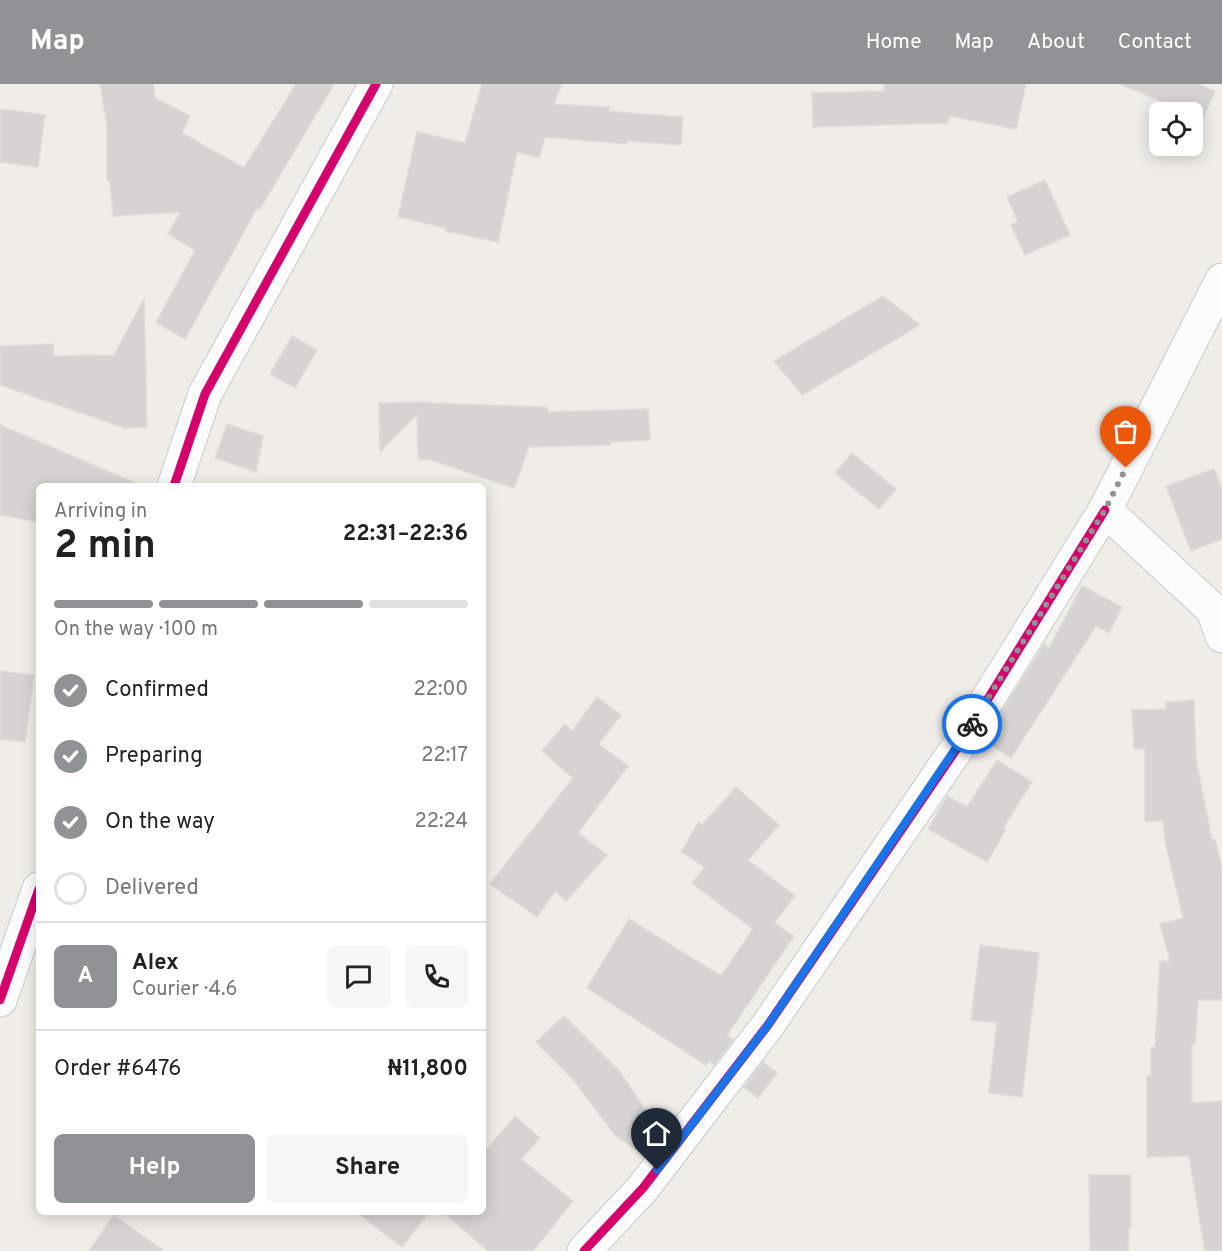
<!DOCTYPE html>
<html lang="en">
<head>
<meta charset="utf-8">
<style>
	:root { --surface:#fff; --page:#f6f6f6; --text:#222; --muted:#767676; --line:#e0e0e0; --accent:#909394 }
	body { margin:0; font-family:Overpass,sans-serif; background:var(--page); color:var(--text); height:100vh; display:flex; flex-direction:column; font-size:22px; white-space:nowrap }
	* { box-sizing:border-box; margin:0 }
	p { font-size:20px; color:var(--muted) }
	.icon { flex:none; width:33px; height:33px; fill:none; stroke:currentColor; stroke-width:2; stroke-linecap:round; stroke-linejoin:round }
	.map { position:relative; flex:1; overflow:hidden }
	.details { position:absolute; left:36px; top:399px; width:450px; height:732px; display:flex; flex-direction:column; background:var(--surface); border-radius:9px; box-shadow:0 3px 15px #0003 }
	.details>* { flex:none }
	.controls { position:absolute; left:1149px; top:18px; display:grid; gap:12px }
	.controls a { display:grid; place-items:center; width:54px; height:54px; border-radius:9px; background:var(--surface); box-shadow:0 3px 15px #0003; font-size:30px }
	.pin { position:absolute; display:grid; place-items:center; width:51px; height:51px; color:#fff; margin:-62px -26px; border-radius:50% 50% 50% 0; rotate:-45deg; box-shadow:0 0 6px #0007 }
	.pin .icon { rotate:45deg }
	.courier { position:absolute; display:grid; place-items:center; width:60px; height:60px; margin:-30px; border:4px solid #1a73e8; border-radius:50%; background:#fff; color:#222; box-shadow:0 2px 8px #0007 }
	.headline em { font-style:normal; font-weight:700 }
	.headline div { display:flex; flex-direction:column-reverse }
	.headline { display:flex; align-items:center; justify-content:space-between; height:102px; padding:0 18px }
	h1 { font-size:39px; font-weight:700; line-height:45px }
	.bar { display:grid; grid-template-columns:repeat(4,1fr); gap:9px 6px; align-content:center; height:72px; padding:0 18px }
	.bar i { height:8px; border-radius:4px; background:var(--line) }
	.bar .active { background:var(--accent) }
	.bar p { grid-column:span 4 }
	.line { display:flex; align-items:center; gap:15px; padding:0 18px; border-top:2px solid var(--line) }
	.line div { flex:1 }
	.round { display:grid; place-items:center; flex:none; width:63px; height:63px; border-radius:9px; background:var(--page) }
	ol { padding:0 18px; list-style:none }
	li { display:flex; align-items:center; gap:18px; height:66px }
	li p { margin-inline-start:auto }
	li .icon { padding:6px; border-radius:50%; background:var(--accent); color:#fff; stroke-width:4 }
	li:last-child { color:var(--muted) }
	li i { width:33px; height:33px; border:3px solid var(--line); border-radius:50% }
	.button { display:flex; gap:12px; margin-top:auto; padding:12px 18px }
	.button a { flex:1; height:69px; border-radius:9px; background:var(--accent); color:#fff; font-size:24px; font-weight:700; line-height:69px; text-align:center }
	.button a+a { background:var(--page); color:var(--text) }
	header { display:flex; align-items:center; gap:36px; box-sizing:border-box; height:84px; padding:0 30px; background:var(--accent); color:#fff }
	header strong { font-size:28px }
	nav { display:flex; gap:33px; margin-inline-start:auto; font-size:21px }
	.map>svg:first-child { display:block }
</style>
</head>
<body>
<header>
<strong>Map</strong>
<nav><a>Home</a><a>Map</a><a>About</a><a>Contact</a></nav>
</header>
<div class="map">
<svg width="1222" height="1167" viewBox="0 0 1222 1167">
	<rect width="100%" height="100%" fill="#eeede8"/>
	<!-- building -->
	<g fill="#d5d4d1" stroke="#dedcd8" stroke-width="1.5">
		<polygon points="100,0 153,0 155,14 190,32 182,49 244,84 296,0 334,0 260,125 257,124 185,255 156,239 195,166 168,150 181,128 113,132 110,97 107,96 107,42"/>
		<polygon points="482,0 562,0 554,20 609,23 609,27 630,29 683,33 681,61 627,57 627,60 545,53 539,74 517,68 498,158 446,147 447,144 398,133 417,48 465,59"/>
		<polygon points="884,0 1026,0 1016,45 950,32 948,39 813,43 812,9 884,7"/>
		<polygon points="1120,0 1197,0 1215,7 1203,35 1192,31 1192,28 1187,28"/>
		<polygon points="0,25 45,31 38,83 0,78"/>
		<polygon points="1045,96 1070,151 1025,171 1011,141 1018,138 1007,113"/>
		<polygon points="883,212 920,241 802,311 774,277"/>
		<polygon points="144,215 147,343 125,344 0,301 0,262 53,260 54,272 114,271"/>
		<polygon points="292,252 317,266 295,304 270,290"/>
		<polygon points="429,318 428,319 546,323 549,328 648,325 650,356 610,358 610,361 529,363 514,404 429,375 418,375 417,330 380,368 379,319"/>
		<polygon points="227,340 263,352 256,388 215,374"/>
		<polygon points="0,341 142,402 39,402 39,438 0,431"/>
		<polygon points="852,369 896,405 879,425 835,389"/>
		<polygon points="1214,385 1222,405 1222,455 1191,467 1166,402"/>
		<polygon points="1082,502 1122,523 1109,549 1096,542 1011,674 984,656 1044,560 1049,564"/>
		<polygon points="0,587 34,591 25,658 0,655"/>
		<polygon points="597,613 621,631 599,660 628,682 578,749 607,771 566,817 555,807 537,833 490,800 573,694 542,667 565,640 572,647"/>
		<polygon points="1194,616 1196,676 1212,756 1215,755 1222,785 1222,916 1198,916 1195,960 1192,959 1192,1019 1222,1017 1222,1167 1205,1167 1189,1072 1147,1073 1147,992 1151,992 1151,963 1155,963 1160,877 1170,877 1160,840 1183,834 1165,757 1163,737 1145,737 1145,664 1134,665 1132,626 1166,625 1166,618"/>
		<polygon points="997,676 1032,698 1003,744 1006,745 987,778 928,745 947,712 967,723"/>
		<polygon points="736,703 779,741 748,776 795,812 774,839 794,852 727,951 733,956 714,981 709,977 706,981 587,904 629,835 721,892 753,845 692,799 705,783 681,768 699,738 703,740"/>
		<polygon points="980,861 1039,869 1022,1013 989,1009 997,939 971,936"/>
		<polygon points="564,932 620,988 649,1031 659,1040 637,1066 616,1052 572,994 536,958"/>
		<polygon points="763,978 777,989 758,1014 744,1003"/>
		<polygon points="515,1032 540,1054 521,1075 573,1117 533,1167 488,1167 443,1128 483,1128 483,1070"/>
		<polygon points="1089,1091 1131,1091 1131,1143 1129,1143 1128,1167 1090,1167"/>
		<polygon points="356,1128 429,1128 402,1163"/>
		<polygon points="114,1131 164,1167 89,1167"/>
	</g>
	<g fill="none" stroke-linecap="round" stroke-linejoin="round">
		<defs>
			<g id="minor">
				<polyline points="1222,196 1105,426 1213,526 1222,552"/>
				<polyline points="174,402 205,310 376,0"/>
				<polyline points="0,916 39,805"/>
				<polyline points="584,1167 643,1104 768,941 960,660 1105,426"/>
			</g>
		</defs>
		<!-- minor casing -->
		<use href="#minor" stroke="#c9c9c9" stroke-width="35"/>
		<!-- minor -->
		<use href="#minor" stroke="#fcfcfc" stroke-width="33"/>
		<defs>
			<g id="cycleway">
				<polyline points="174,402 205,310 376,0"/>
				<polyline points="0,916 39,805"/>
				<polyline points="584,1167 643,1104 768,941 960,660 1105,426"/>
			</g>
		</defs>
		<!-- cycleway casing -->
		<use href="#cycleway" stroke="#fff" stroke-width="13"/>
		<!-- cycleway -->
		<use href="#cycleway" stroke="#d6006c" stroke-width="9"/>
	</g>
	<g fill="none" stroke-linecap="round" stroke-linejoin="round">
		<!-- done -->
		<polyline stroke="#909394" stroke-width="6" stroke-dasharray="0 10.8" points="972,640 1105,426 1126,384"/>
		<!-- route -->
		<polyline stroke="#1a73e8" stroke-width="8" points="657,1086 768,941 972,640"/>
	</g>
</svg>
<div class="controls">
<a><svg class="icon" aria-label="locate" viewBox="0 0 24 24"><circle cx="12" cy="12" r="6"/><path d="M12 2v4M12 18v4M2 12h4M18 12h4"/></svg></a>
</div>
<div class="pin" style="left:1126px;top:384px;background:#ea580c"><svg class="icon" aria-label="bag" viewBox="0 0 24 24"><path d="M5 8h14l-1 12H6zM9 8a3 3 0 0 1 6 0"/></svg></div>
<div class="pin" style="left:657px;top:1086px;background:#1f2937"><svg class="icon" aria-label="home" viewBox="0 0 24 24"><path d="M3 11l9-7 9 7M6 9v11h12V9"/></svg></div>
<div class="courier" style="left:972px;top:640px"><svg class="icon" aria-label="bike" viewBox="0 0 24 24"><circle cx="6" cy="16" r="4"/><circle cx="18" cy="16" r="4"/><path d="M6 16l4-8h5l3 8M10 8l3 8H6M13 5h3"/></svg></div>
<section class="details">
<div class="headline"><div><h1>2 min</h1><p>Arriving in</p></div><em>22:31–22:36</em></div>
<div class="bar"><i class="active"></i><i class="active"></i><i class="active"></i><i></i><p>On the way · 100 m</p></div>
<ol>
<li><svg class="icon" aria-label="check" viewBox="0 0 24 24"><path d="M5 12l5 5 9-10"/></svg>Confirmed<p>22:00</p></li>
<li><svg class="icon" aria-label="check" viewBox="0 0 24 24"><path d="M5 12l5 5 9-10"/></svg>Preparing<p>22:17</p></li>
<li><svg class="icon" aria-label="check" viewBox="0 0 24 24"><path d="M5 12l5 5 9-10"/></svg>On the way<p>22:24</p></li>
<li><i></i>Delivered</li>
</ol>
<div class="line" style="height:108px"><b class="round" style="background:var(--accent);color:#fff">A</b><div><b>Alex</b><p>Courier · 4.6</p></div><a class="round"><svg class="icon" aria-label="chat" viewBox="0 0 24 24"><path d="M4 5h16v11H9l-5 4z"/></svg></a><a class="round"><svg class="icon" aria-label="phone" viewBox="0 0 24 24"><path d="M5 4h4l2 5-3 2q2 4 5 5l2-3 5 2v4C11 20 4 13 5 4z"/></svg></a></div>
<div class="line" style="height:78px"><div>Order #6476</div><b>₦11,800</b></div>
<div class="button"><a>Help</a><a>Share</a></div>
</section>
</div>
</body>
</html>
